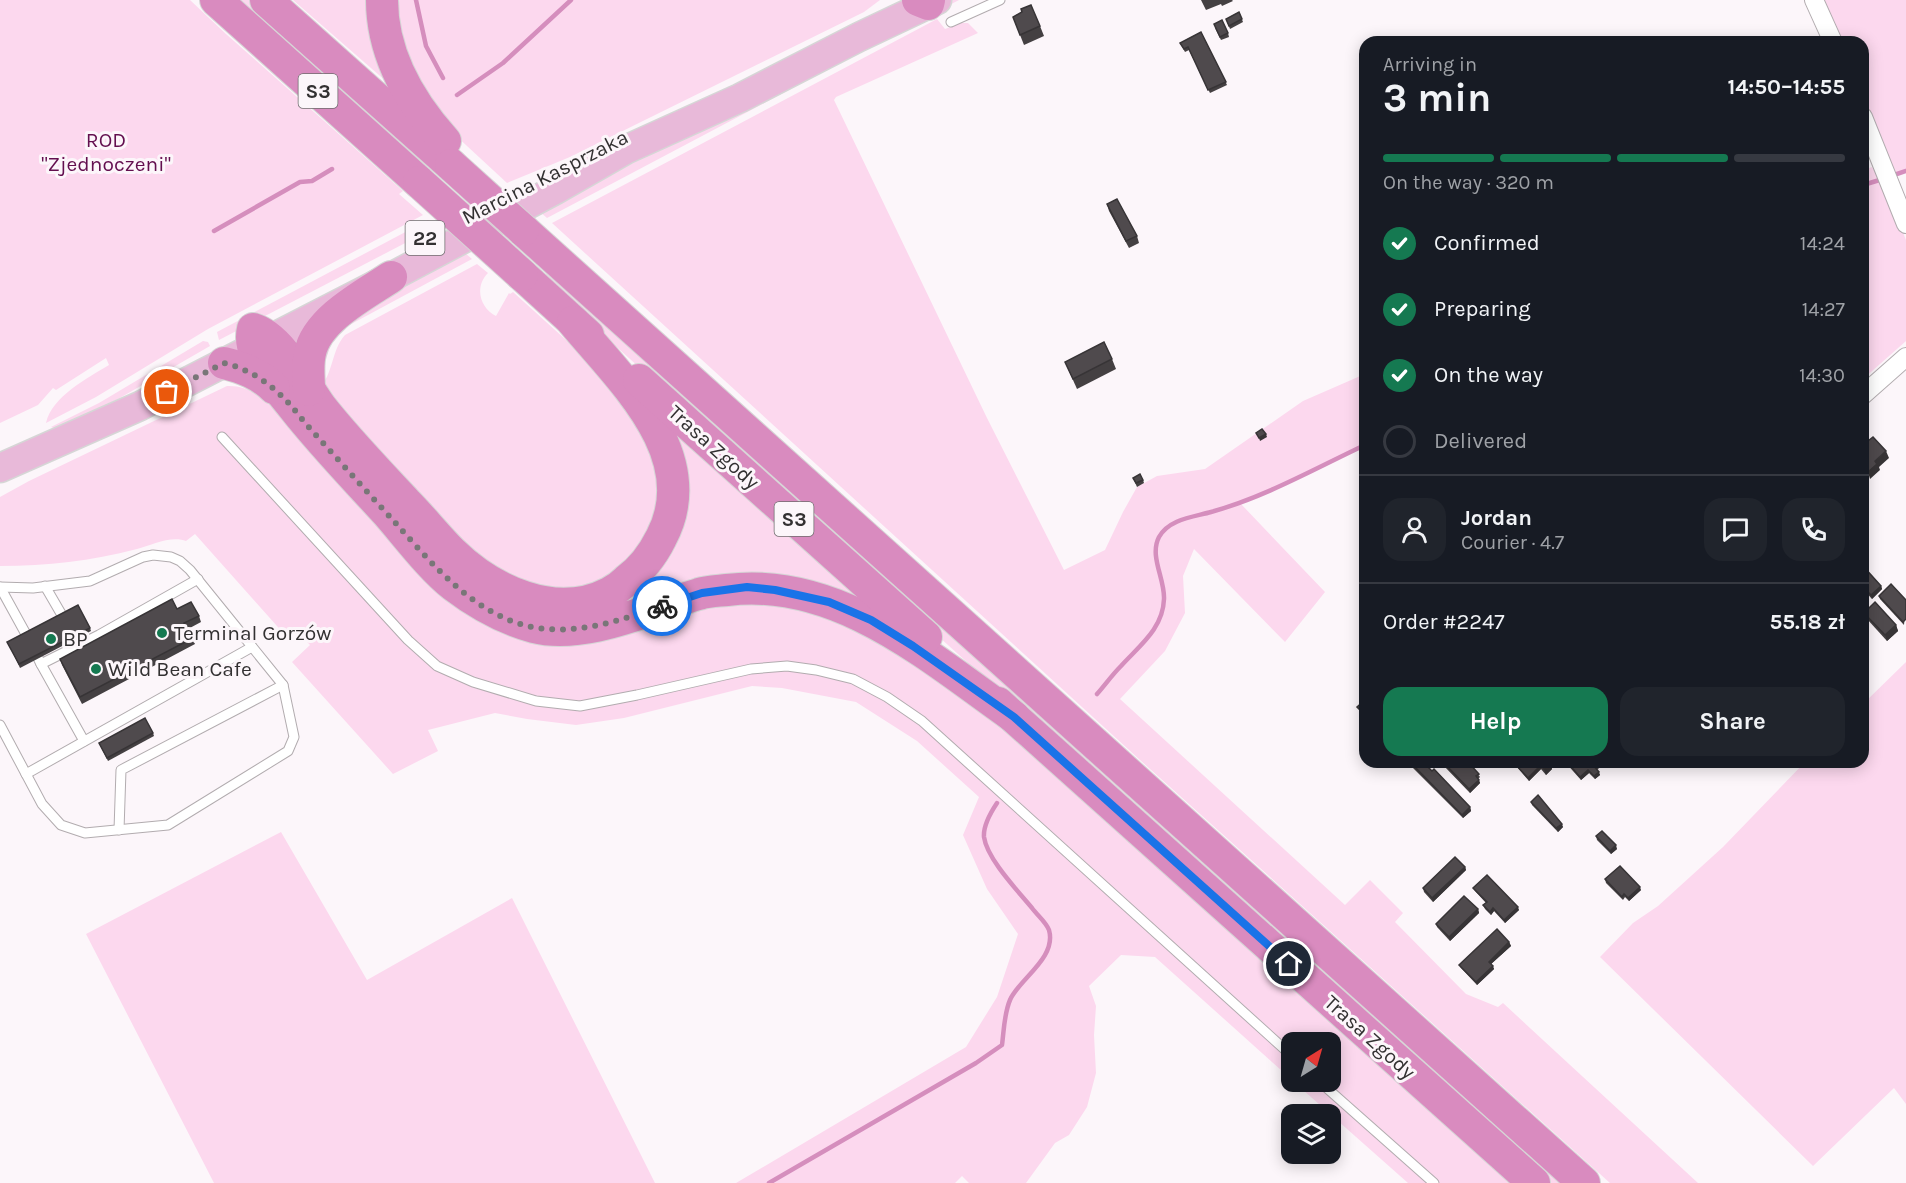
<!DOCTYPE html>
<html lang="en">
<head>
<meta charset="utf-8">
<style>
	:root { --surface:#171b24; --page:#20242c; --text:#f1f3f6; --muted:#9ea1a6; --line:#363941; --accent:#157951 }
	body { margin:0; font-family:Karla,sans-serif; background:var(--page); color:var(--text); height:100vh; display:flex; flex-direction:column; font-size:22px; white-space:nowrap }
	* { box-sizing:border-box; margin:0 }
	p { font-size:20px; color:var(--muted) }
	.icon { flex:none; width:33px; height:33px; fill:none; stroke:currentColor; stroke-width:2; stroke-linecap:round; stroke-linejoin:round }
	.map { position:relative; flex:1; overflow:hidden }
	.drawer { position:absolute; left:1359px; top:36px; width:510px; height:732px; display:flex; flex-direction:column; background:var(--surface); border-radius:18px; box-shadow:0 3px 15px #0003 }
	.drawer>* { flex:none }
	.needle { width:39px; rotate:37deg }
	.buttons { position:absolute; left:1281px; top:1032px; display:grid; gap:12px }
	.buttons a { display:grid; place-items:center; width:60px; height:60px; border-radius:12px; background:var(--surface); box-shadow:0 3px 15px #0003; font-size:30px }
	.pin { position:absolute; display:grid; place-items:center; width:51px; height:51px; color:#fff; margin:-26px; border:3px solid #fff; border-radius:50%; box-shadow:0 2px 6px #0007 }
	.courier { position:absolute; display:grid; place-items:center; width:60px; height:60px; margin:-30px; border:4px solid #1a73e8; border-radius:50%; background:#fff; color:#222; box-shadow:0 2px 8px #0007 }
	.headline em { font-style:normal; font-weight:700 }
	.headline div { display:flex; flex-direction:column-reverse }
	.headline { display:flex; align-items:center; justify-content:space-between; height:102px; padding:0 24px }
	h1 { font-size:39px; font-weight:700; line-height:45px }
	.bar { display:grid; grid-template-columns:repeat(4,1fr); gap:9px 6px; align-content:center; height:72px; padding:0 24px }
	.bar i { height:8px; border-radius:4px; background:var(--line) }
	.bar .current { background:var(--accent) }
	.bar p { grid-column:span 4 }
	.line { display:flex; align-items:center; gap:15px; padding:0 24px; border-top:2px solid var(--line) }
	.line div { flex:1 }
	.round { display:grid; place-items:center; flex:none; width:63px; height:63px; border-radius:18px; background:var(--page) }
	ol { padding:0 24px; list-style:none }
	li { display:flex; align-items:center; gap:18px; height:66px }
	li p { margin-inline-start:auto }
	li .icon { padding:6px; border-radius:50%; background:var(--accent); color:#fff; stroke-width:4 }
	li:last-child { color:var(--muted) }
	li i { width:33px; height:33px; border:3px solid var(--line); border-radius:50% }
	.cta { display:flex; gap:12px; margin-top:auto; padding:12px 24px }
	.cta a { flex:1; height:69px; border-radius:18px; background:var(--accent); color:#fff; font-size:24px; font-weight:700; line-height:69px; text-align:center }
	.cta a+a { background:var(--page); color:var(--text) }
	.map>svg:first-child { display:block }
</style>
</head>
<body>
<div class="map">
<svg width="1906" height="1183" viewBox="0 0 1906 1183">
	<rect width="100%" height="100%" fill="#fcf6fa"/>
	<!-- green -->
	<g fill="#fcd8ee">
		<path d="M0,0H190L226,34L403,191L399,194L423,215L208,329L96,397L46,423C52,396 88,378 109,365L106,358L56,390L53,388L38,405L0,423Z"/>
		<polygon points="230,0 251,0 407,139 430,165 421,167"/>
		<polygon points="293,0 372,0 395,89"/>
		<polygon points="391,0 880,0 864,12 570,157 507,183 440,121 398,47"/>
		<polygon points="951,0 959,0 547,218 539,211"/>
		<polygon points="1817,0 1906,0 1906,171 1892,176 1863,107 1863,42 1835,42"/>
		<polygon points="937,19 945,29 961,23 968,23 978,33 836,97 834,100 987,418 1064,570 1105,550 1123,512 1137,487 1157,476 1205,469 1303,401 1358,377 1365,373 1365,445 1241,504 1325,592 1285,642 1194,549 1183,576 1185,613 1165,651 1120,699 1345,905 1370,880 1403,913 1395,922 1466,994 1498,1007 1503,1003 1698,1183 1610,1183 1140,760 552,223"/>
		<polygon points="1872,167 1883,184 1906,240 1906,341 1863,379 1863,170"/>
		<polygon points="428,220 436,227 219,340 217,332"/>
		<polygon points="465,253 472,259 342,329 332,341 322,371 316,361 340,320"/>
		<path d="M477,264L488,273C474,287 480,308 496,316L509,293L510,294L513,292L607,377L662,470L660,522L611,580L558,592L490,570L319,387C333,377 331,350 345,335Z"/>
		<polygon points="548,272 1570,1183 1546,1183 541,279"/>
		<polygon points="203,341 208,342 210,346 118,399 57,429 51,427 99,403"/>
		<path d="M227,386C249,385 263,398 277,412L282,413L463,604L787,602L844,617L961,692L1510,1183H1408L1294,1082H1330V1042H1292L1291,1079L1155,957L1121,955L1089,986L1096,1006L1094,1035L1096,1073L1087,1107L1069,1135L1055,1143L1026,1183H969L962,1176L955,1183H736L966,1047L997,997L1018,934L987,889L963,835L979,797L917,741L856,702L782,688L752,686L624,718L576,725L527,719L495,713L428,730L438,751L393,774L292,662L310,645L294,628L285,635L195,534L186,541C172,535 151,545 137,549C90,561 48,566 0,566V497L29,481Z"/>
		<polygon points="670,429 861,601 634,606 536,617 519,605 644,580"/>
		<polygon points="1906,662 1906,1104 1894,1088 1813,1166 1600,957 1633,923 1658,906 1723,847 1805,762 1863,762 1863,704"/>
		<polygon points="281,832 367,980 512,898 655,1183 214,1183 86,934"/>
	</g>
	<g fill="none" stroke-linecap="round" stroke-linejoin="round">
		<!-- stream -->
		<g stroke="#d58ebd" stroke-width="4.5">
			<polyline points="416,0 426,46 443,78"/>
			<polyline points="457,95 503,63 571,0"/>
			<polyline points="1891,176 1906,171"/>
			<polyline points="1863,185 1883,179"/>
			<polyline points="214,231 300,182 312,181 332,169"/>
			<path d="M1097,694C1105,685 1112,675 1121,666C1139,646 1163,629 1164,599C1165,579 1149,556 1159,537C1169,519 1193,517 1211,512C1265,497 1314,469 1365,445"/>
			<path d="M769,1183L976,1063L1002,1045C1004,1030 1004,1014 1010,1000C1019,979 1057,958 1049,930C1046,922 1037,915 1032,908C1018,891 987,859 984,837C983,825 991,812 997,803"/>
		</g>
		<defs>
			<g id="service">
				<polyline points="951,22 1000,0"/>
				<polyline points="222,437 408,640 437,666 473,682 536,701 580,706 637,695 751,669 787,666 816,670 853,679 887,697 922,721 1292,1056"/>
				<polyline points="45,586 63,617"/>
				<polyline points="0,587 33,588 90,581 143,557 153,555 171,557 180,561 190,570 283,685 294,737 288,751 168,825 85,833 61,825 42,804 0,725"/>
				<polyline points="0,587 27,636"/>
				<polyline points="38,658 41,664 99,635 198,579"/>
				<polyline points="41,664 84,741"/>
				<polyline points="26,774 252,647"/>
				<polyline points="119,830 121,770 283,685"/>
				<polyline points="1320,1082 1434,1183"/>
			</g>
			<g id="minor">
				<polyline points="1814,0 1833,42"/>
				<polyline points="1863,117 1906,224"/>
				<polyline points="1863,395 1906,357"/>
			</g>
			<polyline id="primary" points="0,468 140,406 391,277 555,190 625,150 740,98 859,37 937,0"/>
			<g id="motorway">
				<polyline points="216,0 419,182"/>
				<polyline points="266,0 451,165"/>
				<path d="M382,0C382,54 410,102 445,141"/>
				<polyline points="918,0 928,4 929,0"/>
				<polyline points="523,230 1584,1183"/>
				<polyline points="522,275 588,335"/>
				<path d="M573,322C621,380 705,456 661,538C653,554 642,569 627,580C622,585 615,590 609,593C555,621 491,590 452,552C436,536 422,518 406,502C377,471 347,440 321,407C305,385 281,337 253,329C250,341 254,351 259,361C268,377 281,392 293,407C322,444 355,478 387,513C408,537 430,567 454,586C479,605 504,619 534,627C585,640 651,608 699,594C708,591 718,591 727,590C838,576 930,658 1014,717"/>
				<path d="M224,363C244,368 259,374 274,388"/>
				<polyline points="639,380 926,637"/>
				<path d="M309,390C309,378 307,365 310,353C317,319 364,295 391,277"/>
				<polyline points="998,703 1534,1183"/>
			</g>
		</defs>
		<!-- service casing -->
		<use href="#service" stroke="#b2acaf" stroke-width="11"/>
		<!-- minor casing -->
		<use href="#minor" stroke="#b2acaf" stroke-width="20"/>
		<!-- primary casing -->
		<use href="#primary" stroke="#d6d6d6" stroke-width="31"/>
		<!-- motorway casing -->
		<use href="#motorway" stroke="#d6d6d6" stroke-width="34"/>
		<!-- service -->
		<use href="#service" stroke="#fff" stroke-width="9"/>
		<!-- minor -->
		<use href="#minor" stroke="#fff" stroke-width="18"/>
		<!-- primary -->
		<use href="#primary" stroke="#e8b9d9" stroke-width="28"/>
		<!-- motorway -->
		<use href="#motorway" stroke="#d98bbf" stroke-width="32"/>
		<defs>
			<g id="motorway-bridge">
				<polyline points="451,165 523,230"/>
				<polyline points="419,182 522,275"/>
			</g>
		</defs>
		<!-- motorway-bridge casing -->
		<use href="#motorway-bridge" stroke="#d6d6d6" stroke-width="34" stroke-linecap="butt"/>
		<!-- motorway-bridge -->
		<use href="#motorway-bridge" stroke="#d98bbf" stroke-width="32"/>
	</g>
	<!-- wall -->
	<g fill="#444042">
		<polygon points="1201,0 1232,0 1233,1 1222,6 1221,4 1206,10"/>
		<polygon points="1239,12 1243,22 1230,29 1226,19"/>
		<polygon points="1013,17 1040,26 1044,36 1024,45"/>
		<polygon points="1215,28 1228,33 1229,37 1221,40"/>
		<polygon points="1201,32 1227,85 1210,93 1189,50 1185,52 1180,43"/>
		<polygon points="1107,204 1137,236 1139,243 1129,248 1109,211"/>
		<polygon points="1112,359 1116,369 1077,389 1065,362"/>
		<polygon points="1133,478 1143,480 1144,483 1137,487"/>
		<polygon points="1863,566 1881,586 1882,589 1872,599 1863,589"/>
		<polygon points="1879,596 1906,600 1904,625 1880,599"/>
		<polygon points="177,609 199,616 201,622 188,629 195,644 82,704 62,665 60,659"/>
		<polygon points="1864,613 1896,625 1898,631 1887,641 1867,619"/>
		<polygon points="90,628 91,631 20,668 9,645"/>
		<polygon points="153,733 154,736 108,761 99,743"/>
		<polygon points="1409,762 1470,807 1471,811 1463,818 1410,765"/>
		<polygon points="1443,762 1472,762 1470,764 1480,777 1478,779 1480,783 1470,793 1444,766"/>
		<polygon points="1518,762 1550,762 1552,769 1546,775 1541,769 1529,781 1517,767 1515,764"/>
		<polygon points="1565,762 1597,762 1600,767 1597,770 1595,768 1600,775 1595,779 1589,773 1581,780"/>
		<polygon points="1531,802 1563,827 1558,832 1532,805"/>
		<polygon points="1596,836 1617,849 1611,854 1597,840"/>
		<polygon points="1465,867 1466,870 1433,902 1424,892 1423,888"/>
		<polygon points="1605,879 1641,890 1629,901 1625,897 1623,900 1606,883"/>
		<polygon points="1473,888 1519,910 1505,923 1494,911 1491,915 1485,909 1483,905 1486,903 1475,891"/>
		<polygon points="1478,909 1479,913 1450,941 1437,927 1436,924"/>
		<polygon points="1509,942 1511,946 1491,964 1494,969 1477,985 1461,968 1459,965"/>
	</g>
	<!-- shaded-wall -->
	<g fill="#373436">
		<polygon points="1266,434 1267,437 1260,441 1259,438"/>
		<polygon points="1886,451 1889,458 1879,467 1880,470 1870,479 1868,472 1875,461"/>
		<polygon points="1866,470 1869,477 1863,482 1863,473"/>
		<polygon points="1881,586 1882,589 1872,599 1871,595"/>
		<polygon points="1896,625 1898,631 1887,641 1885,635"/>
		<polygon points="1550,763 1552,769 1546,775 1544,769"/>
		<polygon points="1540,766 1541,769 1529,781 1528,778"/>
		<polygon points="1588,770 1589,773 1581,780 1580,777"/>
		<polygon points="1599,772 1600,775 1595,779 1594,776"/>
		<polygon points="1479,780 1480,783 1470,793 1469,789"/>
		<polygon points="1470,807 1471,811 1463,818 1462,815"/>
		<polygon points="1562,824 1563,827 1558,832 1556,828"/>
		<polygon points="1616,845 1617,849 1611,854 1610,851"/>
		<polygon points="1465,867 1466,870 1433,902 1432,898"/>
		<polygon points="1640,887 1641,890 1629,901 1628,898"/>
		<polygon points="1518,907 1519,910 1505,923 1504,920"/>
		<polygon points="1493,908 1494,911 1491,915 1490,912"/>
		<polygon points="1478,909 1479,913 1450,941 1449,937"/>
		<polygon points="1509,942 1511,946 1490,965 1489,962"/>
		<polygon points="1493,966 1494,969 1477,985 1476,982"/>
	</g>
	<!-- building -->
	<g fill="#4f4a4d" stroke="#373436" stroke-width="1.5">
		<polygon points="1031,5 1040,26 1020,35 1013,17 1022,12 1021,9"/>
		<polygon points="1239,12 1242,19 1229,26 1226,19"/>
		<polygon points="1222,20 1228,33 1220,37 1214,24"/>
		<polygon points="1201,32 1226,82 1208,90 1188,47 1184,49 1180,43"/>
		<polygon points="1117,199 1137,236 1126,241 1107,204"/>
		<polygon points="1104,342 1112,359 1073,379 1065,362"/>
		<polygon points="1262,429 1266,434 1259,438 1256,433"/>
		<polygon points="1873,437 1886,451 1875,461 1877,464 1868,472 1866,470 1863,473 1863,445"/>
		<polygon points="1140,474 1143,480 1136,483 1133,478"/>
		<polygon points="1863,566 1881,586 1871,595 1863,587"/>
		<polygon points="1891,584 1906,600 1906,619 1903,622 1879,596"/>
		<polygon points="172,599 177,609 191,602 199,616 184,623 193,638 80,697 60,659"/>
		<polygon points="1875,602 1896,625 1885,635 1864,613"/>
		<polygon points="78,605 90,628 19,664 7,642"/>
		<polygon points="1365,700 1365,715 1357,707"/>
		<polygon points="145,718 153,733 107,758 99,743"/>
		<polygon points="1410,762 1423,762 1432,771 1434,769 1470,807 1462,815"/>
		<polygon points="1443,762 1468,762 1479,774 1476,776 1479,780 1469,789"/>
		<polygon points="1518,762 1536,762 1540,766 1528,778 1515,764"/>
		<polygon points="1538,762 1550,762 1550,763 1544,769"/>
		<polygon points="1567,762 1597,762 1599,764 1596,766 1594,764 1593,765 1599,772 1594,776 1588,770 1580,777"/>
		<polygon points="1538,795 1562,824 1556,828 1531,802"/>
		<polygon points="1602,831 1616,845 1610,851 1596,836"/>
		<polygon points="1455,857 1465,867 1432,898 1423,888"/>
		<polygon points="1620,866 1640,887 1628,898 1624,894 1622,897 1605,879"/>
		<polygon points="1487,875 1518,907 1504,920 1493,908 1490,912 1483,905 1487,902 1473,888"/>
		<polygon points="1464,896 1478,909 1449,937 1436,924"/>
		<polygon points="1497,929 1509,942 1489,962 1493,966 1476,982 1459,965"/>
	</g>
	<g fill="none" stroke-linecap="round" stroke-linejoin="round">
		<!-- done -->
		<path stroke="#797678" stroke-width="6" stroke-dasharray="0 10.8" d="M167,392L224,363C260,372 283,394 305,423C333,454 362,486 391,518C431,562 474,618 538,628C581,634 622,620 662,606"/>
		<!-- route -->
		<polyline stroke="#1a73e8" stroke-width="8" points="662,606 702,593 747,587 775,590 829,602 871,620 913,646 1014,717 1289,964"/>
	</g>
	<!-- markers -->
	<g fill="#157951" stroke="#fcf6fa" stroke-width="2">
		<circle cx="162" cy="633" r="6"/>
		<circle cx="51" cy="639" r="6"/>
		<circle cx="96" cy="669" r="6"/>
	</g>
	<g text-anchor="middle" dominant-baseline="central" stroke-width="6" stroke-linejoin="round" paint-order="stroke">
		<!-- shield labels -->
		<g fill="#fcf6fa" stroke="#6f6c6e" stroke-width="1.5">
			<rect x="298.5" y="74" width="39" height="34" rx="4.5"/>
			<rect x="405.5" y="221" width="39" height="34" rx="4.5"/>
			<rect x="774.5" y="502" width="39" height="34" rx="4.5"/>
		</g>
		<g font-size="20" font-weight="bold" fill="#333132">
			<text x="318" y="91">S3</text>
			<text x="425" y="238">22</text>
			<text x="794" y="519">S3</text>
		</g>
		<!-- park labels -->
		<g font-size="21" fill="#630f4f" stroke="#fcf6fa">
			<text x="106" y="140">ROD<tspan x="106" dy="24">"Zjednoczeni"</tspan></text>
		</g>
		<!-- street labels -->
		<g font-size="21" fill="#333132" stroke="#fcf6fa">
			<text transform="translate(545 177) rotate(-27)">Marcina Kasprzaka</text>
			<text transform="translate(714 447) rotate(42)">Trasa Zgody</text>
			<text transform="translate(1370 1037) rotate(42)">Trasa Zgody</text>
		</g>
		<!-- poi labels -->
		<g font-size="21" fill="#333132" stroke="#fcf6fa" text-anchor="start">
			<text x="174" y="633">Terminal Gorzów</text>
			<text x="63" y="639">BP</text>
			<text x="108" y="669">Wild Bean Cafe</text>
		</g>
	</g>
</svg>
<div class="buttons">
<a><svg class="needle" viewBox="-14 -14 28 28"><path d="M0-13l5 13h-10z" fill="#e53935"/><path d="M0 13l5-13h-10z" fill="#9ea1a6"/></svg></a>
<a><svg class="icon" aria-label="layers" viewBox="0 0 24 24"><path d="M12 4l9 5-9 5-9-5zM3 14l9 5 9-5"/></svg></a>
</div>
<div class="pin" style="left:167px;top:392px;background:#ea580c"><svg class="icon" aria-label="bag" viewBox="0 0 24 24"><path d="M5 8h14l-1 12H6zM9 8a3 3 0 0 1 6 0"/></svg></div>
<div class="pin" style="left:1289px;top:964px;background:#1f2937"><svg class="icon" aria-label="home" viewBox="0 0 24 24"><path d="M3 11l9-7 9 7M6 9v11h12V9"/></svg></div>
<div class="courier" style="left:662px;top:606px"><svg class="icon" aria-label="bike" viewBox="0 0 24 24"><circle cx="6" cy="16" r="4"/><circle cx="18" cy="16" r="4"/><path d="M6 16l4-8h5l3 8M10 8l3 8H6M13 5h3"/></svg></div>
<section class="drawer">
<div class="headline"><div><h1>3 min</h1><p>Arriving in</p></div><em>14:50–14:55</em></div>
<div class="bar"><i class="current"></i><i class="current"></i><i class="current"></i><i></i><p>On the way · 320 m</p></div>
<ol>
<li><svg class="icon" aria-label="check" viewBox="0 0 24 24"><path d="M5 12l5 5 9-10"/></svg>Confirmed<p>14:24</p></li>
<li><svg class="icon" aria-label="check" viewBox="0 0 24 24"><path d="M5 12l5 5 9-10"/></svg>Preparing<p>14:27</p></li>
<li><svg class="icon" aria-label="check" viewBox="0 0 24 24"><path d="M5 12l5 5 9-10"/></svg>On the way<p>14:30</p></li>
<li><i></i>Delivered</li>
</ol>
<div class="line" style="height:108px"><a class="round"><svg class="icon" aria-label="person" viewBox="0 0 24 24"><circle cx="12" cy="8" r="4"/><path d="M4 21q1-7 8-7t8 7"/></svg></a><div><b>Jordan</b><p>Courier · 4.7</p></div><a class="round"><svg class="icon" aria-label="chat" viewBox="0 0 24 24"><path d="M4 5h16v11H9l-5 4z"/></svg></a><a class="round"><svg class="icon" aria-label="phone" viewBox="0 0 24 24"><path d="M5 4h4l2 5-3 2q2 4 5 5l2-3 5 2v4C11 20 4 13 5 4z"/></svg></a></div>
<div class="line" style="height:78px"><div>Order #2247</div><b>55.18 zł</b></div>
<div class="cta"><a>Help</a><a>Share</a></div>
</section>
</div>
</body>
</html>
